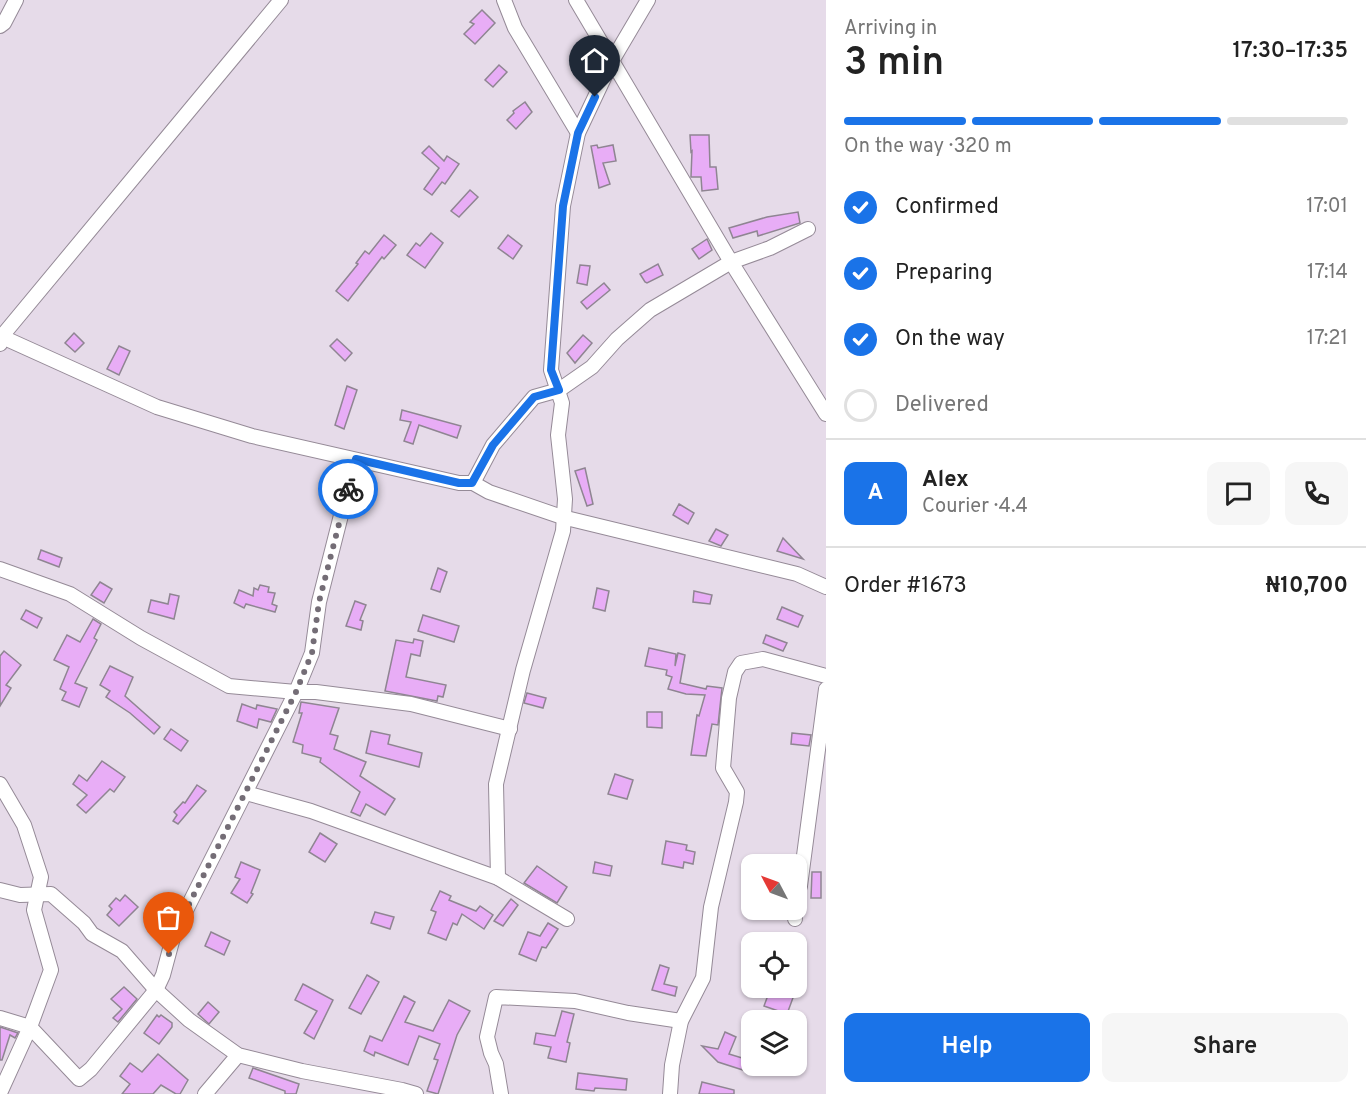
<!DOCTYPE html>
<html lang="en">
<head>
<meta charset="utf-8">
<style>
	:root { --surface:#fff; --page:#f6f6f6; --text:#222; --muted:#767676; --line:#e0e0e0; --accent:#1a73e8 }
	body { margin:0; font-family:Overpass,sans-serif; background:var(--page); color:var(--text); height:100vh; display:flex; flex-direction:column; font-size:22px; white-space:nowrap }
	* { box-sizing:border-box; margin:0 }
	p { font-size:20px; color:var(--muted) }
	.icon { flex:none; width:33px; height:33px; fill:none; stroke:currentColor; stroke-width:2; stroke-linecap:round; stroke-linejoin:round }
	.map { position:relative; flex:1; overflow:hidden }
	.panel { display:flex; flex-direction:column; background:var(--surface); width:540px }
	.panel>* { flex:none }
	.needle { width:39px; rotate:311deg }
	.fabs { position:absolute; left:741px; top:854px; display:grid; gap:12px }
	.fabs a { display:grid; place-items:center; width:66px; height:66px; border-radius:12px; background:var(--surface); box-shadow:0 2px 4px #0004; font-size:30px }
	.pin { position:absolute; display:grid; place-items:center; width:51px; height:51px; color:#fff; margin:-62px -26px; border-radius:50% 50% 50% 0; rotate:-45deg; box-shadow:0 0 6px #0007 }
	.pin .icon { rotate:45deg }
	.courier { position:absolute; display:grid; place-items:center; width:60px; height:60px; margin:-30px; border:4px solid #1a73e8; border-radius:50%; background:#fff; color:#222; box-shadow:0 2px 8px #0007 }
	.headline em { font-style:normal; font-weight:600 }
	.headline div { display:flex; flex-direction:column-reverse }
	.headline { display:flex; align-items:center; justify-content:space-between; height:102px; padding:0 18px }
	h1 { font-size:39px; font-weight:600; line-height:45px }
	.bar { display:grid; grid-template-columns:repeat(4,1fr); gap:9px 6px; align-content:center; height:72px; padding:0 18px }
	.bar i { height:8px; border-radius:4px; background:var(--line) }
	.bar .current { background:var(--accent) }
	.bar p { grid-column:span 4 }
	.line { display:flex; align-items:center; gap:15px; padding:0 18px; border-top:2px solid var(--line) }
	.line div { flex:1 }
	.round { display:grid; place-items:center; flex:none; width:63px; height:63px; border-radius:12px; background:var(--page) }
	ol { padding:0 18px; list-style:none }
	li { display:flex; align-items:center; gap:18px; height:66px }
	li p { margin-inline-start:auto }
	li .icon { padding:6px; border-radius:50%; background:var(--accent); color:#fff; stroke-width:4 }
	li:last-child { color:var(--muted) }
	li i { width:33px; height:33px; border:3px solid var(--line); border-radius:50% }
	.primary-button { display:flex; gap:12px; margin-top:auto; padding:12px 18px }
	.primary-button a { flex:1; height:69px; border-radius:12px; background:var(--accent); color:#fff; font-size:24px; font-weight:600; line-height:69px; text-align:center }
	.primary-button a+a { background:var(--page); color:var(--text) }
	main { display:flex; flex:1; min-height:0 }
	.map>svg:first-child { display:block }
</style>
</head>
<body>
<main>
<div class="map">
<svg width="826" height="1094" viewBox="0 0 826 1094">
	<rect width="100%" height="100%" fill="#e6dbe9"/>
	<!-- building -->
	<g fill="#e8adf6" stroke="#8f8592" stroke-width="1.5">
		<polygon points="482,10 495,23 475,44 464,34 474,24 470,22"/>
		<polygon points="499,65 507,72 493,87 485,80"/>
		<polygon points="525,102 532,112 516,129 507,120 514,113 513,111"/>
		<polygon points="690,135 709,135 710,167 716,167 718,189 702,191 701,177 691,177 692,151 691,152"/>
		<polygon points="597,145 598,148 613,145 616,161 603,163 610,184 599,188 591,146"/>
		<polygon points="429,146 444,161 447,156 459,164 445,184 442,182 432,195 424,189 439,168 422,153"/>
		<polygon points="470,190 478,197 459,217 451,211"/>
		<polygon points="798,212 800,223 758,236 757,231 733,238 729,228 767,217"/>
		<polygon points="431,233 443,243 425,268 407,255 416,243 420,246"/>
		<polygon points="384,235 396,245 384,259 382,257 348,301 336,291 358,264 356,263 365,251 369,254"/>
		<polygon points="508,235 522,246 513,259 498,248"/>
		<polygon points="707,239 712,250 699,259 692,249"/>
		<polygon points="658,264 663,275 647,283 645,282 640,274"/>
		<polygon points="580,265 590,266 587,285 577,283"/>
		<polygon points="604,283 610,290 587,309 581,302"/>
		<polygon points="74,333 84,343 75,352 65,343"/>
		<polygon points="583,335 592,343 575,363 567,353"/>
		<polygon points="337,339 352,353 345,361 330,346"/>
		<polygon points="119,346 130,351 119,375 107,369"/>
		<polygon points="347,386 357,390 344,429 335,425"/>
		<polygon points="402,410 461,426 457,438 419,425 413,444 404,441 411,422 400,420"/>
		<polygon points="585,468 593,504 587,506 575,471"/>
		<polygon points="679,504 694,513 688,524 673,515"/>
		<polygon points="716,529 728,535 721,546 709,541"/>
		<polygon points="783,538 803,559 777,551"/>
		<polygon points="41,550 62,558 59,567 38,559"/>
		<polygon points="438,568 447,572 440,592 431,589"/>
		<polygon points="100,582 112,589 104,603 91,595"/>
		<polygon points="260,585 269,587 268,592 275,593 272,604 277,606 275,612 246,604 244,608 234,603 239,590 253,596 254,588 258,590"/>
		<polygon points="597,588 609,591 605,611 593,608"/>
		<polygon points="694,591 712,595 710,604 693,602"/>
		<polygon points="170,594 179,596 174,619 148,612 151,600 168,604"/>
		<polygon points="355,601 366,605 360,620 363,621 361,630 346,626"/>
		<polygon points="782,607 803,616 798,627 777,619"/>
		<polygon points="26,610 42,618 37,628 21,619"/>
		<polygon points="423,615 459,626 454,642 418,631"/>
		<polygon points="93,619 101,624 94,638 97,640 75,683 87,688 79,707 62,700 66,692 60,689 69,667 54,660 67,635 80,642"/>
		<polygon points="766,635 787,643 783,651 763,643"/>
		<polygon points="414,639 423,641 420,656 411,654 406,677 446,685 443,697 438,696 437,701 385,691 396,640 413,643"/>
		<polygon points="649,648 676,654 675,666 678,653 685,655 680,683 706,689 707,686 722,688 718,725 712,724 706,756 691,755 697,715 699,716 705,695 686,694 668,689 672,677 666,675 667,670 645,666"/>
		<polygon points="4,651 21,665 6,685 11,688 0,706 0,656"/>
		<polygon points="110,666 133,677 125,696 160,727 154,734 130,713 106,697 110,691 100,685"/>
		<polygon points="527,693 546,698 543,708 524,703"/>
		<polygon points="301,702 339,708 330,734 338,736 334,749 366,762 360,776 395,799 385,815 366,804 360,816 351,812 360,792 320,762 321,758 302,753 303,745 293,742 302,713 299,713"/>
		<polygon points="242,704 256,709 257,705 277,709 271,722 259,719 257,728 237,721"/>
		<polygon points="647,712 662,712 662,728 647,727"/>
		<polygon points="171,729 188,741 181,751 164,739"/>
		<polygon points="371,731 390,735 388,744 422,753 419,767 366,753"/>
		<polygon points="792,733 811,735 809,746 791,744"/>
		<polygon points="102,761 125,777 114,792 110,789 86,813 77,805 87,795 73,784 79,775 87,781"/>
		<polygon points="615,774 633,780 627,799 608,794"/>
		<polygon points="197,785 206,791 178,824 173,821 177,815 174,812 183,802 185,803"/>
		<polygon points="320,833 337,844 325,862 309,852"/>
		<polygon points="666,841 687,845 686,850 695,852 693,864 684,862 683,868 662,864"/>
		<polygon points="241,862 260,870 251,893 253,894 247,903 231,893 240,879 235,877"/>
		<polygon points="595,862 612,866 610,876 593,873"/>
		<polygon points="537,866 567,887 557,903 524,883"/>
		<polygon points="812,872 821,872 821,898 811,898"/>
		<polygon points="440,891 451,896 449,900 476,911 480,906 493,915 484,929 462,914 457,925 453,923 446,940 428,933 436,912 431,910"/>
		<polygon points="125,895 138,907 119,926 107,915 112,909 109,906 116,898 120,901"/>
		<polygon points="511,899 518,905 503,926 494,921"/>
		<polygon points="375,912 394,917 390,929 371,923"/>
		<polygon points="548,923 558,929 546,948 542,947 536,961 519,954 528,932 540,936"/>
		<polygon points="211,932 230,941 224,955 205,946"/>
		<polygon points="660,965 669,968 664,984 677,987 675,996 652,990"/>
		<polygon points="367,975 379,982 361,1014 349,1008"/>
		<polygon points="303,984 333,1000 314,1039 304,1033 317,1011 295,1000"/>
		<polygon points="124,987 137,999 118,1022 113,1018 122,1009 111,999"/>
		<polygon points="771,987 794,995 787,1014 764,1006"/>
		<polygon points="404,996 415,1002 405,1022 433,1031 449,1000 470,1011 457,1035 438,1094 427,1091 438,1060 434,1059 440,1044 419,1036 408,1065 375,1052 374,1056 364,1051 370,1036 382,1041"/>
		<polygon points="208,1002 219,1012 209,1024 198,1014"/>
		<polygon points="562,1011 574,1014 567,1042 570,1043 566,1062 548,1058 551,1047 534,1044 536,1033 555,1036"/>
		<polygon points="157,1015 159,1017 161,1015 172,1023 172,1027 159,1044 144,1033"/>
		<polygon points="0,1027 18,1033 15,1038 10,1035 2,1060 0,1060"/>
		<polygon points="725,1032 736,1037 729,1054 752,1061 749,1072 718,1062 702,1046 718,1049"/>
		<polygon points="158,1054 188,1080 180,1094 176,1094 161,1085 153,1094 122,1094 130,1084 120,1076 130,1063 142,1072"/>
		<polygon points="253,1068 299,1084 296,1094 285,1094 285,1091 249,1078"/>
		<polygon points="578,1073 627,1079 626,1090 595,1088 594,1091 576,1089"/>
		<polygon points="702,1082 734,1090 734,1094 699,1094"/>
	</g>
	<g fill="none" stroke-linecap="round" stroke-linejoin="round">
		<defs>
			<g id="minor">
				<polyline points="504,0 515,28 578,133"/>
				<polyline points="576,0 731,262 826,414"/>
				<polyline points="0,26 4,23 16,0"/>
				<polyline points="0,336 157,407 252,436 459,483 473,483 489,492 562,517 797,574 826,587"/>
				<polyline points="0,344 2,336 281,0"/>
				<polyline points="473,483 493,445 534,397 559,390 592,367 617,339 650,310 731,262 770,248 808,229"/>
				<polyline points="0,569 70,594 141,638 229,686 296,692 316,692 411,704 510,729"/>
				<polyline points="0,784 24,825 41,877 34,910 51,970 30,1027 0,1093"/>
				<polyline points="246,793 311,811 498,878 567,919"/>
				<polyline points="498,878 496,784 523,670 563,531 565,499 558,435 562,403 551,370 563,206 578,133 612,61 648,0"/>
				<polyline points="0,890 20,895 51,894 84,923 92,934 122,951 156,990 189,1020 238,1055 302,1071 402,1090 416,1094"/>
				<polyline points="796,899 800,886 826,689"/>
				<polyline points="794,909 795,919"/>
				<polyline points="0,1018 30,1027 79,1079 91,1069 156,990 163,975 174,934 296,692 312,653 319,602 355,460"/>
				<polyline points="205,1094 238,1055"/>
				<polyline points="501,1094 496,1064 491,1053 487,1037 496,997 575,1001 628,1013 681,1021"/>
				<polyline points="670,1094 672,1065 681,1021 703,978 711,907 736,802 737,792 723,768 729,698 735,672 741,663 763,659 826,676"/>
			</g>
		</defs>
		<!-- minor casing -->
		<use href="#minor" stroke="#958a97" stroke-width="16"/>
		<!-- minor -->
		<use href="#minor" stroke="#fff" stroke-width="14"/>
	</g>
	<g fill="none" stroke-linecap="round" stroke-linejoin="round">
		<!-- done -->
		<polyline stroke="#746d76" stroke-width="6" stroke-dasharray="0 10.8" points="169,954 174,934 296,692 312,653 319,602 348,489"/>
		<!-- route -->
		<polyline stroke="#1a73e8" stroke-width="8" points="348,489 356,459 459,483 472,483 493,445 534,397 559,390 551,370 563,206 578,133 595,97"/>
	</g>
</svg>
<div class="fabs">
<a><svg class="needle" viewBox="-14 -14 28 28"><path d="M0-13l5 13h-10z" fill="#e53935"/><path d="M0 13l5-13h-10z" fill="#767676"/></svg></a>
<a><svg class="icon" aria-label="locate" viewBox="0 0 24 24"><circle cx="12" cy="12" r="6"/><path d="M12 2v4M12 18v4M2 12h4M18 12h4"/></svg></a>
<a><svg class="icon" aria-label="layers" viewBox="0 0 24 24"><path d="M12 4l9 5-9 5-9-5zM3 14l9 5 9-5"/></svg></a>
</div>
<div class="pin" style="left:169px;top:954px;background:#ea580c"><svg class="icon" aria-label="bag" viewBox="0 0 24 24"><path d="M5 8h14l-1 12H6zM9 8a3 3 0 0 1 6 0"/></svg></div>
<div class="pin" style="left:595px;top:97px;background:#1f2937"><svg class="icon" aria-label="home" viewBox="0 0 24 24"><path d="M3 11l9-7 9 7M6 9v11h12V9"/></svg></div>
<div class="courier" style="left:348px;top:489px"><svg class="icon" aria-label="bike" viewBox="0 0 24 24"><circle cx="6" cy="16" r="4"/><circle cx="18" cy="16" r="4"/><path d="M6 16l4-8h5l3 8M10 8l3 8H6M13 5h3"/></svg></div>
</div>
<section class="panel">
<div class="headline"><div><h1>3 min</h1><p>Arriving in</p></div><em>17:30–17:35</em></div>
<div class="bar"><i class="current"></i><i class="current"></i><i class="current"></i><i></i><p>On the way · 320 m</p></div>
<ol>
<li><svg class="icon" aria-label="check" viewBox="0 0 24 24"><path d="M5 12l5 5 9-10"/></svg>Confirmed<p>17:01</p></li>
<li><svg class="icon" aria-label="check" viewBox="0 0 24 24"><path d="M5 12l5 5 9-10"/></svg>Preparing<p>17:14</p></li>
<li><svg class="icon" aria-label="check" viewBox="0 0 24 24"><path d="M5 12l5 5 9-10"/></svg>On the way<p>17:21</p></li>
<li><i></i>Delivered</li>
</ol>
<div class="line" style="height:108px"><b class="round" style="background:var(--accent);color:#fff">A</b><div><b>Alex</b><p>Courier · 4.4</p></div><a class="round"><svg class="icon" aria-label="chat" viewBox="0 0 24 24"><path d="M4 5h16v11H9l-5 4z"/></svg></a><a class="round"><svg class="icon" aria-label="phone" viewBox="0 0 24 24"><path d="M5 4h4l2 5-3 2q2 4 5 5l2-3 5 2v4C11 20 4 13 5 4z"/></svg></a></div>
<div class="line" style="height:78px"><div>Order #1673</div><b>₦10,700</b></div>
<div class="primary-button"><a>Help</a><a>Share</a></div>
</section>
</main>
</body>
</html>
